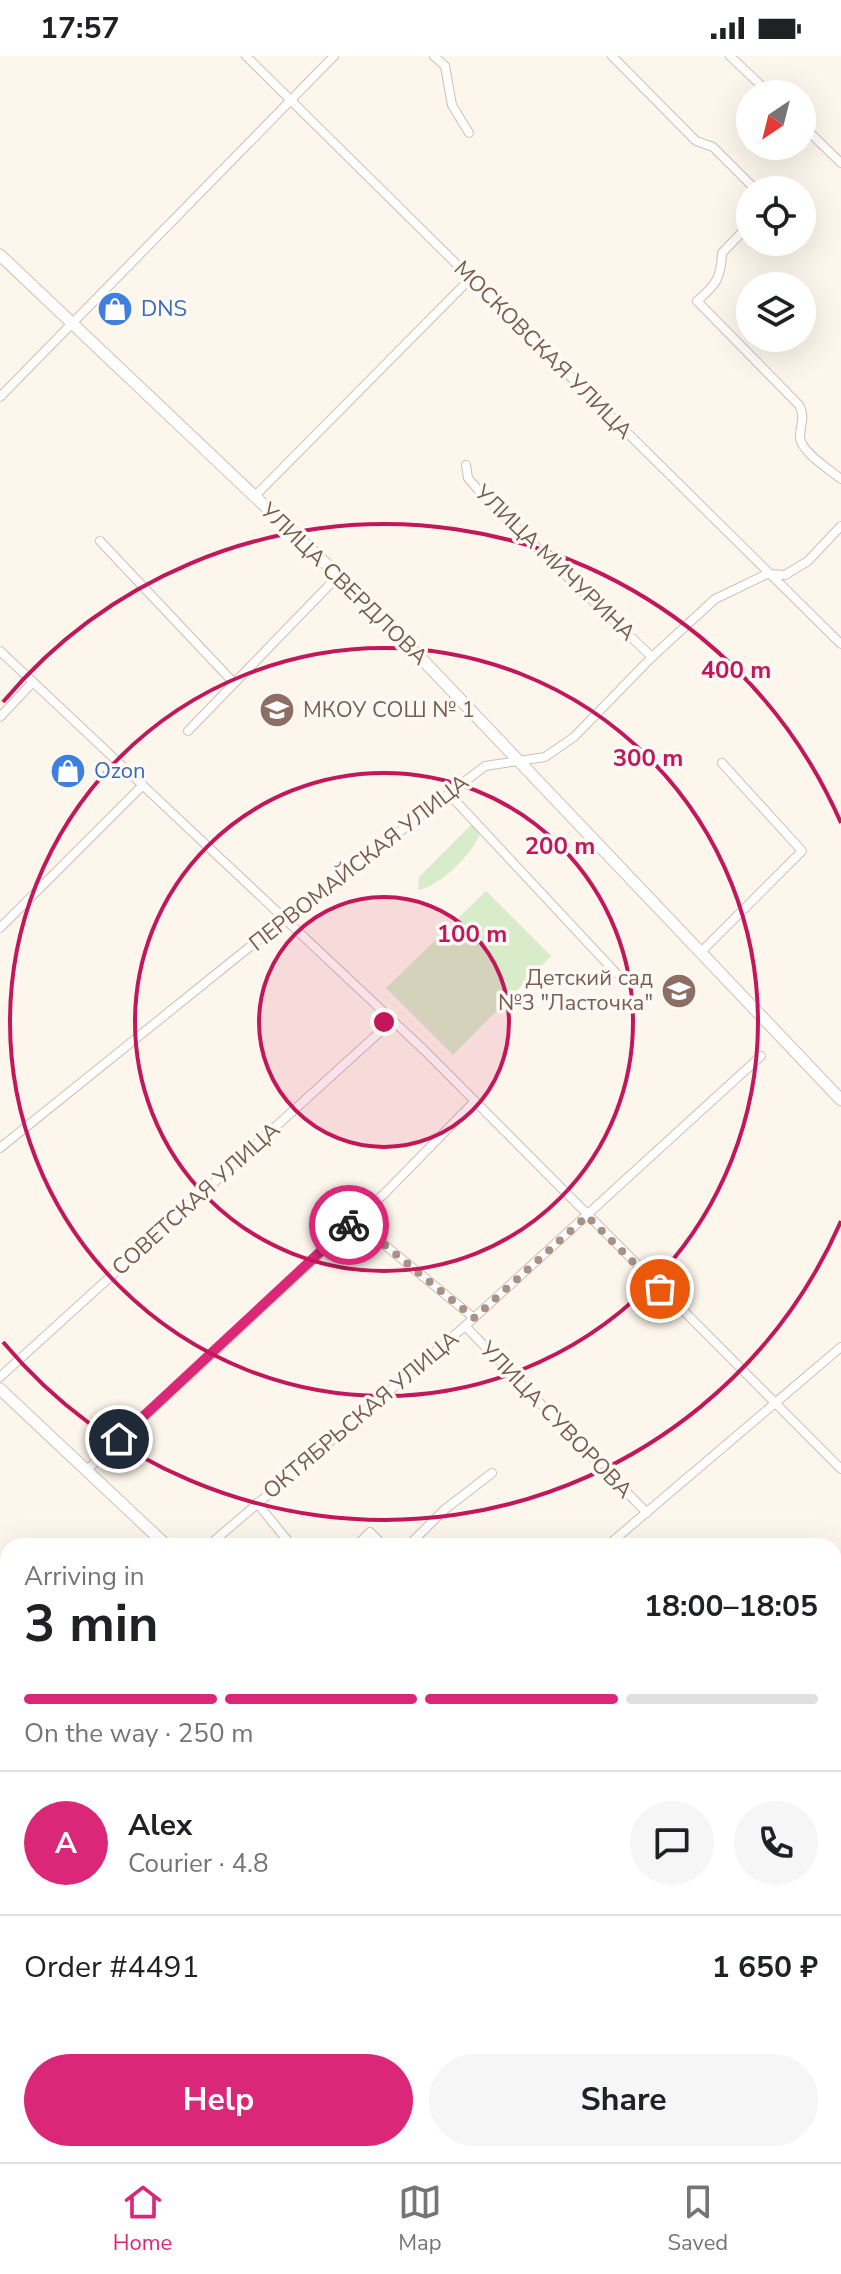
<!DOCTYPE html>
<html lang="en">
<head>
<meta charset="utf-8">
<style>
	:root { --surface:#fff; --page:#f6f6f6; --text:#202124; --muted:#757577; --line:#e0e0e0; --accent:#db2777 }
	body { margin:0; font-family:"Nunito Sans",sans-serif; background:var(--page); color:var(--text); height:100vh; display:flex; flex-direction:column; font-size:30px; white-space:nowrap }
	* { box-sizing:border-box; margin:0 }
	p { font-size:26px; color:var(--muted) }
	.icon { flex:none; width:44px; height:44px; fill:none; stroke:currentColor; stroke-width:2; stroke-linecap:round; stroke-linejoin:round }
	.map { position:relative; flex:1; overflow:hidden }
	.side { position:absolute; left:0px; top:1482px; width:842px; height:624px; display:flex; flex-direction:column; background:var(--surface); border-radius:24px 24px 0 0; box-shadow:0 8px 32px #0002 }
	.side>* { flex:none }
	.needle { width:52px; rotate:215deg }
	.fabs { position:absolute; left:736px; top:24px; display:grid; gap:16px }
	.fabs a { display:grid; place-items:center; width:80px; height:80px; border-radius:50%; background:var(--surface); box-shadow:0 8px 32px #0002; font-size:40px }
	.pin { position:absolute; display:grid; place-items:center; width:68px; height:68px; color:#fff; margin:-34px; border:4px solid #fff; border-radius:50%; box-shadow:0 2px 8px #0007 }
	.courier { position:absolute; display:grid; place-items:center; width:80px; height:80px; margin:-40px; border:6px solid #db2777; border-radius:50%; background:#fff; color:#222; box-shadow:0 2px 10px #0007 }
	.overview em { font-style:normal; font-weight:700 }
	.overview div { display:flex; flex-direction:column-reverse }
	.overview { display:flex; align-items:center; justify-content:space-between; height:136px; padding:0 24px }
	h1 { font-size:52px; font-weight:700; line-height:60px }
	.bar { display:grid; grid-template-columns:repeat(4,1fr); gap:12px 8px; align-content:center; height:96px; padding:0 24px }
	.bar i { height:10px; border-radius:6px; background:var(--line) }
	.bar .selected { background:var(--accent) }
	.bar p { grid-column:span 4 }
	.line { display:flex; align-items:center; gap:20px; padding:0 24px; border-top:2px solid var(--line) }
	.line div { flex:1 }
	.round { display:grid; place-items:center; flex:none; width:84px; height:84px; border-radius:42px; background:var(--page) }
	.button { display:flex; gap:16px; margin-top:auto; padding:16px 24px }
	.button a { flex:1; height:92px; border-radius:48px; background:var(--accent); color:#fff; font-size:32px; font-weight:700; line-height:92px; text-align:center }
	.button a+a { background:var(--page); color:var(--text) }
	.status { display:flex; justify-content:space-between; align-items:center; height:56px; padding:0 40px; background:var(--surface); direction:ltr }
	.status svg { height:22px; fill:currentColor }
	.dock { display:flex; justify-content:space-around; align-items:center; height:112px; border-top:2px solid var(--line); background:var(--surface); font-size:22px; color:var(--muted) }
	.dock a { display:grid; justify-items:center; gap:4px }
	.dock .selected { color:var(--accent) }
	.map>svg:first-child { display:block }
</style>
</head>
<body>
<div class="status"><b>17:57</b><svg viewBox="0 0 49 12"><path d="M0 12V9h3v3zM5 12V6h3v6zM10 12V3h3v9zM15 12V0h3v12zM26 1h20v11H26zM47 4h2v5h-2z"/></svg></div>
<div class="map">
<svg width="841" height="2106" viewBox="0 0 841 2106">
	<rect width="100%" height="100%" fill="#fdf6ec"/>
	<!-- green -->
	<g fill="#d8ecc9">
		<path d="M472,768L480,777C473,798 440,830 418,834L419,821Z"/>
		<polygon points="486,835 551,900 453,999 386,932"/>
	</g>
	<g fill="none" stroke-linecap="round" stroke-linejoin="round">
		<!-- stream -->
		<g stroke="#a5d3da" stroke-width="2">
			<polyline points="0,1766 8,1763"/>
			<polyline points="443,2098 448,2106"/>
		</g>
		<defs>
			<g id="street">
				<polyline points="246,0 841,588"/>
				<polyline points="434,0 445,10 452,49 469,77"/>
				<polyline points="612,0 696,85 713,91 756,134"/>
				<polyline points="730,0 770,38"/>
				<polyline points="802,69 841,107"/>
				<path d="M750,168L722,197C721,222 716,229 697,245L799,349C806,361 800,368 800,381C800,395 830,414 841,423"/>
				<polyline points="0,341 334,0"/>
				<polyline points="466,409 468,422 487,444 652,601"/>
				<polyline points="255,440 471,222"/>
				<polyline points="100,485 234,627"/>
				<polyline points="0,595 423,993 841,1413"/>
				<polyline points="0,661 33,626"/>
				<polyline points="188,675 338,520"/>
				<polyline points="449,738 616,917"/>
				<polyline points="0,872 143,729"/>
				<polyline points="700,897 802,795 722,707"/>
				<polyline points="0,1092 252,889 485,710 545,701 574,681 652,601 715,543 767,518 785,519 808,505 841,470"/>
				<polyline points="362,1157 381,1186 474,1262"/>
				<polyline points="465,1270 647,1457"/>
				<polyline points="0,1321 393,964"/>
				<polyline points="88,1413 386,1136 475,1045"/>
				<polyline points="257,1447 292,1490"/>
				<polyline points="208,1490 465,1270 761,1000"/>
				<polyline points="356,1490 370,1476 384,1490"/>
				<polyline points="408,1490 444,1454 492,1417"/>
				<polyline points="607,1490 841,1291"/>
				<polyline points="0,1558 8,1567"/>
				<polyline points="0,1578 8,1570"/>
				<polyline points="0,1648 8,1655"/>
				<polyline points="0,1686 8,1677"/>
				<polyline points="0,1724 8,1737"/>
				<polyline points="834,1739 841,1734"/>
				<polyline points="0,1744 8,1741"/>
				<polyline points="0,2080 8,2087"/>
				<polyline points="19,2098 28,2106"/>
				<polyline points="456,2098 463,2106"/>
				<polyline points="558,2098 564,2106"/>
				<polyline points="354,2106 366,2098"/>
				<polyline points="475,2106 487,2098"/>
				<polyline points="837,2106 841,2103"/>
			</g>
			<g id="secondary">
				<polyline points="0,199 381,560 841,1044"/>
				<polyline points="0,1333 167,1490"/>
				<polyline points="0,1837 8,1847"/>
				<polyline points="231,2098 238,2106"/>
				<polyline points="777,2098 784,2106"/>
			</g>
		</defs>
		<!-- street casing -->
		<use href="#street" stroke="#d1beb0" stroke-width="10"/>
		<!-- secondary casing -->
		<use href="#secondary" stroke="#d6c0b0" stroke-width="13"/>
		<!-- street -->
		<use href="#street" stroke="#fff" stroke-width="8"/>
		<!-- secondary -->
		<use href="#secondary" stroke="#fff" stroke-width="11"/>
	</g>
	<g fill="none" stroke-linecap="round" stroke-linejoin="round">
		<!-- done -->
		<polyline stroke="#a89285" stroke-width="8" stroke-dasharray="0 14.4" points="349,1169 362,1157 381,1186 474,1262 587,1160 660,1233"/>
		<!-- route -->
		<polyline stroke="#db2777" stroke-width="10" points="119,1383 349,1169"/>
	</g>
	<!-- distance rings -->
	<circle cx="384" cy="966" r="125" fill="#c2185b" fill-opacity=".12"/>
	<g fill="none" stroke="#c2185b" stroke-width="4">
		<circle cx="384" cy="966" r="125"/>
		<circle cx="384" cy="966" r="249"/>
		<circle cx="384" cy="966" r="374"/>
		<path d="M841 1165A498 498 0 0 1 3 1286M3 646A498 498 0 0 1 841 767"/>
	</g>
	<!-- icons -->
	<defs>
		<symbol id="shop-disc" viewBox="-11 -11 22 22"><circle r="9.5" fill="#3f7fe0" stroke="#fffaf3"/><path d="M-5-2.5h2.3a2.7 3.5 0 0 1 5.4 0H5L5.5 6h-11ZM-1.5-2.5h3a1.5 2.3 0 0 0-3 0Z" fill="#fff"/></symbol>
		<symbol id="school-disc" viewBox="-11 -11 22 22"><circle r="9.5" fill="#8d6e63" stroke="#fffaf3"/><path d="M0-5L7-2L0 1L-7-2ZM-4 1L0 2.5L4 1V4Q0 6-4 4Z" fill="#fff"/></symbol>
	</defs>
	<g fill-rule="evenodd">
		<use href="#shop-disc" x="95" y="233" width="40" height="40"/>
		<use href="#school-disc" x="257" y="634" width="40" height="40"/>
		<use href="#shop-disc" x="48" y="695" width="40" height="40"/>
		<use href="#school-disc" x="659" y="915" width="40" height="40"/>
	</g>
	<g text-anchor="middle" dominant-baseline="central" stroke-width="7" stroke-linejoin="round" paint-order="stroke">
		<!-- shop labels -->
		<g font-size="22" fill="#366cbe" stroke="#fffaf3" text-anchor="start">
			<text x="141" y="253">DNS</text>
			<text x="94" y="715">Ozon</text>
		</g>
		<!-- street labels -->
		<g font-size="22" fill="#7a5c4d" stroke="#fffaf3">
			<text transform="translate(543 294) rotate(45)">МОСКОВСКАЯ УЛИЦА</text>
			<text transform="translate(555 507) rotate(44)">УЛИЦА МИЧУРИНА</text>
			<text transform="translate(344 528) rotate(44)">УЛИЦА СВЕРДЛОВА</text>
			<text transform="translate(359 807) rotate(-38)">ПЕРВОМАЙСКАЯ УЛИЦА</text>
			<text transform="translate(196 1143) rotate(-42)">СОВЕТСКАЯ УЛИЦА</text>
			<text transform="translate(361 1359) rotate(-40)">ОКТЯБРЬСКАЯ УЛИЦА</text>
			<text transform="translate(556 1364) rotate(46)">УЛИЦА СУВОРОВА</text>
		</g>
		<!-- education labels -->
		<g font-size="22" fill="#785e54" stroke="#fffaf3" text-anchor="start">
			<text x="303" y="654">МКОУ СОШ № 1</text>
			<text x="653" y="922" text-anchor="end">Детский сад<tspan x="653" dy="25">№3 "Ласточка"</tspan></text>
		</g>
	</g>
	<circle cx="384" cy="966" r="12" fill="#c2185b" stroke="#fffaf3" stroke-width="4"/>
	<g font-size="24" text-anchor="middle" font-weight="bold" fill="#c2185b" stroke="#fffaf3" stroke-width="7" stroke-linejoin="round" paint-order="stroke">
		<text x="736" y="622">400 m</text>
		<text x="648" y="710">300 m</text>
		<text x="560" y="798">200 m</text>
		<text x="472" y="886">100 m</text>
	</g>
</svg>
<div class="fabs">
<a><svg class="needle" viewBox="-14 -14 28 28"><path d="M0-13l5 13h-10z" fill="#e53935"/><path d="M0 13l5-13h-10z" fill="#757577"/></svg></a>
<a><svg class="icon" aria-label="locate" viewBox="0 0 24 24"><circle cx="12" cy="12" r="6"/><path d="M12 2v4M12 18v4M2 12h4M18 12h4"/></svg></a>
<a><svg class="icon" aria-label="layers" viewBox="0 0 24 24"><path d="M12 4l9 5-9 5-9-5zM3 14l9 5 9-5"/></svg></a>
</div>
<div class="pin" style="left:660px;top:1233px;background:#ea580c"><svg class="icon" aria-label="bag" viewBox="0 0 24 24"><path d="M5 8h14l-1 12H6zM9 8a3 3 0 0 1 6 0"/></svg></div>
<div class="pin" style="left:119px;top:1383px;background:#1f2937"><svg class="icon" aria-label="home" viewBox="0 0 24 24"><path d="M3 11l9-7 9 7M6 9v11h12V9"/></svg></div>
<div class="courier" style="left:349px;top:1169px"><svg class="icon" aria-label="bike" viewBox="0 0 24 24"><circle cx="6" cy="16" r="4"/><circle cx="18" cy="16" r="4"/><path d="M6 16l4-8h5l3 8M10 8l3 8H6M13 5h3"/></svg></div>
<section class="side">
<div class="overview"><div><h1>3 min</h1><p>Arriving in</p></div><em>18:00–18:05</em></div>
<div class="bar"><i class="selected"></i><i class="selected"></i><i class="selected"></i><i></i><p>On the way · 250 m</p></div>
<div class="line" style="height:144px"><b class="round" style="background:var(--accent);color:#fff">A</b><div><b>Alex</b><p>Courier · 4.8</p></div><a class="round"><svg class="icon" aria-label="chat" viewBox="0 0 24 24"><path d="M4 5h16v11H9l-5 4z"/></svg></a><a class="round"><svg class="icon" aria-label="phone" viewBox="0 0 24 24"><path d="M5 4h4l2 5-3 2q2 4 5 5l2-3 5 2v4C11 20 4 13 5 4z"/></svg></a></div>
<div class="line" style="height:104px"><div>Order #4491</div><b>1 650 ₽</b></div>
<div class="button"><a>Help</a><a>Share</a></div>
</section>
</div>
<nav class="dock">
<a class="selected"><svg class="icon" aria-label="home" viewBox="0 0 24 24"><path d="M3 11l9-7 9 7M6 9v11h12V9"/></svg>Home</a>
<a><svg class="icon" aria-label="map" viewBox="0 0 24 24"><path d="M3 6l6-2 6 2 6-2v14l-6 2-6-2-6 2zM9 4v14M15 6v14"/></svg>Map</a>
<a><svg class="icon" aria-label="saved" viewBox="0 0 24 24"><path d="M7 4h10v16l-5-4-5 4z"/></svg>Saved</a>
</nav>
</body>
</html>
